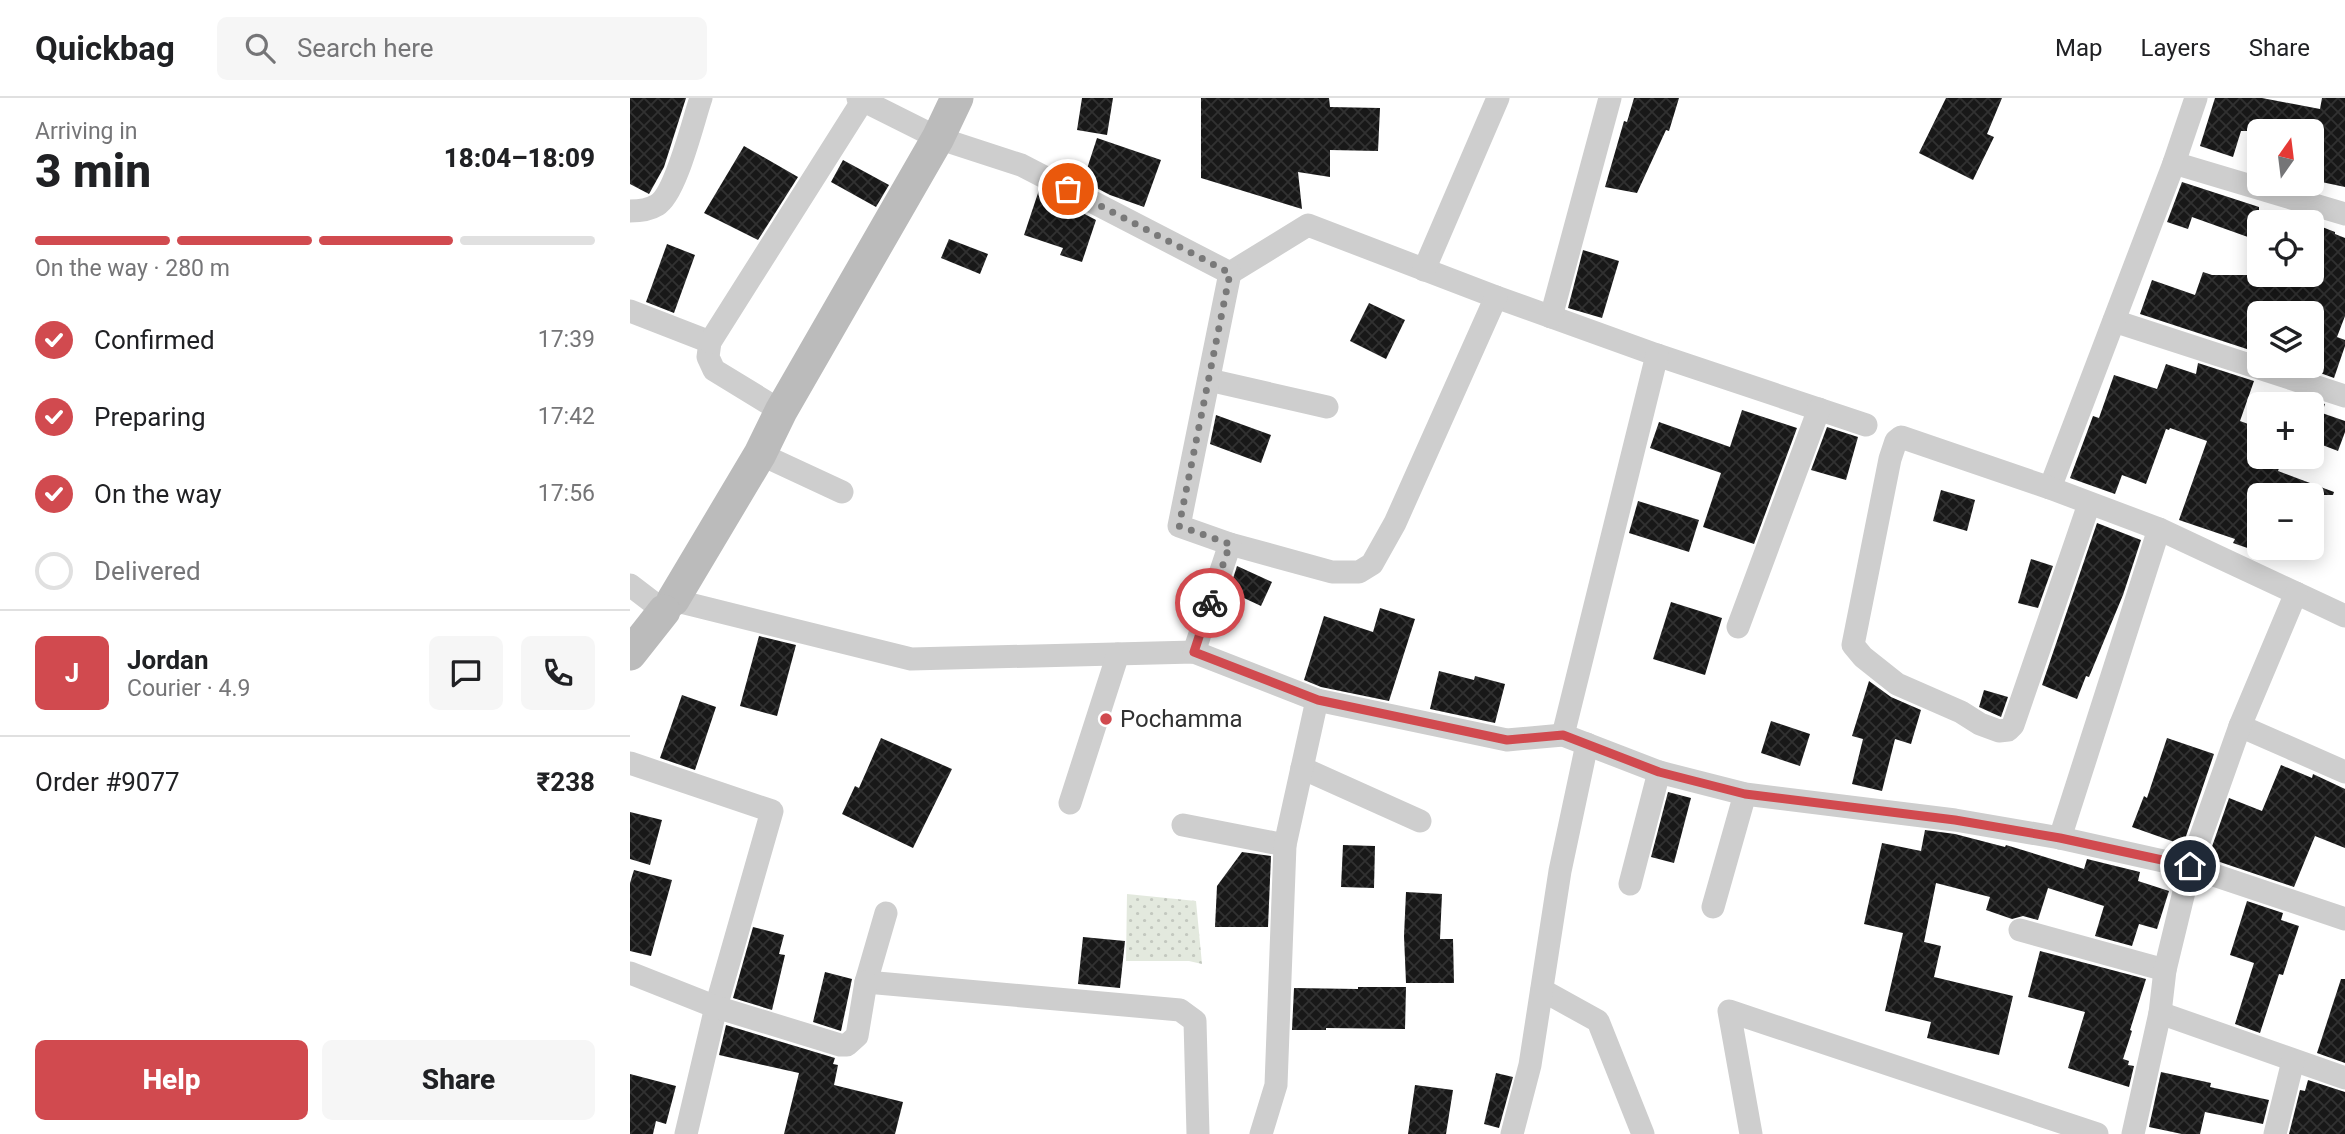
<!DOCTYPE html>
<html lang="en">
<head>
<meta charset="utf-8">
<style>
	:root { --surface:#fff; --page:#f6f6f6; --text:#202124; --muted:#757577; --line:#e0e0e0; --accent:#d14a4f }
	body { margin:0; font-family:Roboto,sans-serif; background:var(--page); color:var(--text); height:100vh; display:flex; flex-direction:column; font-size:26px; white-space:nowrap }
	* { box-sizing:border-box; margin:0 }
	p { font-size:23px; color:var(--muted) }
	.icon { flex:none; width:38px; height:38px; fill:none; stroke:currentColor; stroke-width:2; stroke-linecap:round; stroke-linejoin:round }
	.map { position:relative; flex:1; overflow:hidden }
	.panel { display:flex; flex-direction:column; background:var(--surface); width:630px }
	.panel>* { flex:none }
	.needle { width:46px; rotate:14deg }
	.fabs { position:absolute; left:1617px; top:21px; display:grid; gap:14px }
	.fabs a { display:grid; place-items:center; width:77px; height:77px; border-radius:10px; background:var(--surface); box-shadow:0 4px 18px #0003; font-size:35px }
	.pin { position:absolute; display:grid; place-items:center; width:60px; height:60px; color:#fff; margin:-30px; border:4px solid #fff; border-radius:50%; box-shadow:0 2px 7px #0007 }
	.courier { position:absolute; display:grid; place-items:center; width:70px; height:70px; margin:-35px; border:5px solid #d14a4f; border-radius:50%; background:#fff; color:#222; box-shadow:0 2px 9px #0007 }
	.headline em { font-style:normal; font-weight:800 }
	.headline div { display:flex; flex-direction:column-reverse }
	.headline { display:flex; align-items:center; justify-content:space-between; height:119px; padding:0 35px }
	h1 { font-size:46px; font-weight:800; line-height:52px }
	.bar { display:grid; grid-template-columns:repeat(4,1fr); gap:10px 7px; align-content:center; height:84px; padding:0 35px }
	.bar i { height:9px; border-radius:5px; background:var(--line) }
	.bar .on { background:var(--accent) }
	.bar p { grid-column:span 4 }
	.line { display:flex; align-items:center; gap:18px; padding:0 35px; border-top:2px solid var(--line) }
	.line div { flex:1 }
	.round { display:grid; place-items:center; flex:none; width:74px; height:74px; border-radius:10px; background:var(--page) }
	ol { padding:0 35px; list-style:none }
	li { display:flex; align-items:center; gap:21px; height:77px }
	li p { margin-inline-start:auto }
	li .icon { padding:7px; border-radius:50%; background:var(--accent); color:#fff; stroke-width:4 }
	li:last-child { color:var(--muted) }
	li i { width:38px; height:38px; border:4px solid var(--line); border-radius:50% }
	.action { display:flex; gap:14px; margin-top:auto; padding:14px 35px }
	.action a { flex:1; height:80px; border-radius:10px; background:var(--accent); color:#fff; font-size:28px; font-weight:800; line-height:80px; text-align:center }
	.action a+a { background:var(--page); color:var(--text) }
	header { display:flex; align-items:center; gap:42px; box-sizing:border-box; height:98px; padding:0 35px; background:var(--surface); border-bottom:2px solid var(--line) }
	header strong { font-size:33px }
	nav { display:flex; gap:38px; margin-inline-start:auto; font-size:24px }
	.search { width:490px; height:63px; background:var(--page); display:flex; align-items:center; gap:18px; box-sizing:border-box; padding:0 24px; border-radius:10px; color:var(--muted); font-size:26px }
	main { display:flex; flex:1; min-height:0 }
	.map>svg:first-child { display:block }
</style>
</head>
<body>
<header>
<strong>Quickbag</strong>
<div class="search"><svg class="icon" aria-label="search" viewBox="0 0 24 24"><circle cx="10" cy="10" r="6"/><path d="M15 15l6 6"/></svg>Search here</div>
<nav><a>Map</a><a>Layers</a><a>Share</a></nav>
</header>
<main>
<section class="panel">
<div class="headline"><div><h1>3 min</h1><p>Arriving in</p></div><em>18:04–18:09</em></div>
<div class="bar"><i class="on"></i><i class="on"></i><i class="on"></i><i></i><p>On the way · 280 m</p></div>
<ol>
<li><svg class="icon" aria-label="check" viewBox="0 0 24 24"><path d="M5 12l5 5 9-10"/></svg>Confirmed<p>17:39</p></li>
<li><svg class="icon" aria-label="check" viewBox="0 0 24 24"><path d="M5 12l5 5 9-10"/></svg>Preparing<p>17:42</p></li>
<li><svg class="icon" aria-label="check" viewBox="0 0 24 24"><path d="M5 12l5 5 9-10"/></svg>On the way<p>17:56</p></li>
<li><i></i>Delivered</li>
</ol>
<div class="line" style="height:126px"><b class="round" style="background:var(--accent);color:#fff">J</b><div><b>Jordan</b><p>Courier · 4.9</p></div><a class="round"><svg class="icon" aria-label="chat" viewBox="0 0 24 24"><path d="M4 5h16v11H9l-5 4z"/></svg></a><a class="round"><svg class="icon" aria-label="phone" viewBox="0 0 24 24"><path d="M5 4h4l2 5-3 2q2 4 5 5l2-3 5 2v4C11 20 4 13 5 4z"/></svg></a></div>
<div class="line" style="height:91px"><div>Order #9077</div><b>₹238</b></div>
<div class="action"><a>Help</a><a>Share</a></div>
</section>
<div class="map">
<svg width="1715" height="1036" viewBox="0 0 1715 1036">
	<defs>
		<pattern id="park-dots" width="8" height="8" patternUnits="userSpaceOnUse" patternTransform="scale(1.75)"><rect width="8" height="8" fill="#e3e9de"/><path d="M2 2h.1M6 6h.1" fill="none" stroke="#c3c8bf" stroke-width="1.8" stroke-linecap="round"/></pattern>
		<pattern id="building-cross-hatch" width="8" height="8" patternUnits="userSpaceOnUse" patternTransform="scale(1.75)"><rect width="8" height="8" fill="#181818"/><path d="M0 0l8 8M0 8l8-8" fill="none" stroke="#313131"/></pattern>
	</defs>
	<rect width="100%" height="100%" fill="#fff"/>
	<!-- park -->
	<polygon fill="url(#park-dots)" points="497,796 566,803 572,866 559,863 496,863"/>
	<!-- building -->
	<g fill="url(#building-cross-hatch)">
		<polygon points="0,0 56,0 34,69 19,96 0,86"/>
		<polygon points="452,0 483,0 477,37 447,32"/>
		<polygon points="571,0 699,0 700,9 750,10 748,53 700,52 700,79 668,74 672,111 571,80"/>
		<polygon points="1004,0 1049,0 1039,33 1036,32 1007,95 975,89 994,23 997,24"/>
		<polygon points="1316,0 1372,0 1357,36 1364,39 1343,82 1289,55"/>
		<polygon points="1585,0 1632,0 1690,11 1692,0 1715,0 1715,89 1682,82 1682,33 1611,33 1603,59 1570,48"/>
		<polygon points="467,40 531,62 514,109 480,97 453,83"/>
		<polygon points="114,48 168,79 128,142 74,115"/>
		<polygon points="213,62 259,87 246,109 201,84"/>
		<polygon points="1552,84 1629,109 1629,143 1562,119 1558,131 1537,124"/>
		<polygon points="409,92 466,122 452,164 430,157 433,150 394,137"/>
		<polygon points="1682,125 1705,134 1705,136 1715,140 1715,218 1707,239 1715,242 1715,248 1704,280 1682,272 1682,215 1670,215 1650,208 1648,215 1629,215 1629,255 1510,216 1522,182 1565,197 1573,174 1582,177 1661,177 1682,184"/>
		<polygon points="319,141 358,156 350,176 311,160"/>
		<polygon points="37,146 65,157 44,215 16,204"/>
		<polygon points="953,152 989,163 972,220 938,210"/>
		<polygon points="739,205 775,222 756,261 720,243"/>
		<polygon points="1568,265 1624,283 1610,323 1629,330 1629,359 1653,359 1648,373 1704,394 1703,397 1629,397 1629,454 1603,445 1605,441 1549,422 1577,343 1540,330 1539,332 1536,331 1516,386 1492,377 1485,396 1440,380 1463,318 1469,320 1484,277 1527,291 1536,266 1566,276"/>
		<polygon points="1682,302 1695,306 1692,315 1715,323 1715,334 1708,353 1682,343"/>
		<polygon points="1112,312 1167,330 1124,446 1073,429 1091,375 1020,350 1029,324 1100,349"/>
		<polygon points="586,317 641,337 631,365 580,346"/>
		<polygon points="1197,329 1228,339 1216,382 1181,372"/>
		<polygon points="1311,392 1345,402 1337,433 1303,423"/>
		<polygon points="1008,403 1069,422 1059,454 999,435"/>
		<polygon points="1467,425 1511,442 1493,497 1459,579 1456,578 1447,601 1412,587"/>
		<polygon points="1401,461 1423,468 1408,510 1388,505"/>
		<polygon points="607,468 642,484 631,508 599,493"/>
		<polygon points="1041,504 1092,520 1075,577 1023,561"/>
		<polygon points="750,510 785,521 759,603 691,589 674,582 694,518 743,534"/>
		<polygon points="129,538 166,547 147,618 110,608"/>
		<polygon points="809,573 844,582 845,578 875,586 865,625 800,611"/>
		<polygon points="1239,583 1261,599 1291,612 1281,646 1265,641 1252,693 1222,686 1233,641 1222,638"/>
		<polygon points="1354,592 1378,599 1371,619 1349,609"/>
		<polygon points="52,597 86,609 65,672 30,660"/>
		<polygon points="1141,623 1180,636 1170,668 1131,655"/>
		<polygon points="251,640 322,671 283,750 212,716 225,688 229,690"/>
		<polygon points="1537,640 1584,656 1553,747 1502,729 1514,698 1517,700"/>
		<polygon points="1651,667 1682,680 1683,676 1715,691 1715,750 1685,738 1664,789 1578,760 1599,700 1632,713"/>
		<polygon points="1038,694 1061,700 1044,765 1021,759"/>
		<polygon points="0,714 32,722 20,767 0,761"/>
		<polygon points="1295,732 1325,736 1375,749 1376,747 1454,771 1457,761 1510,774 1508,783 1539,793 1527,831 1509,826 1502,848 1465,838 1474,808 1418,790 1408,822 1393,818 1382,821 1356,812 1360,799 1306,785 1294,844 1311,848 1304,879 1383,898 1369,957 1297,940 1301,924 1255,913 1273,835 1234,826 1252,745 1291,753"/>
		<polygon points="713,747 745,748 744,790 711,789"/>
		<polygon points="612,754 641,758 638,829 585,829 587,788"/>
		<polygon points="4,772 42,782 21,858 0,853 0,785"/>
		<polygon points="776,794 812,796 810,841 823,841 824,885 776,885 774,838"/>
		<polygon points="1617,803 1653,815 1651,822 1669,828 1653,877 1649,876 1630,935 1605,926 1624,865 1600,857"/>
		<polygon points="123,829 154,837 149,856 155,857 142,912 103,900"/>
		<polygon points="453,839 495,843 490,890 448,886"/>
		<polygon points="1410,853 1516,881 1500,932 1502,933 1493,961 1499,963 1498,967 1504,968 1499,989 1438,970 1455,914 1398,899"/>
		<polygon points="195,874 222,881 211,933 183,924"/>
		<polygon points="1711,881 1715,881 1715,965 1687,955"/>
		<polygon points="728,889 776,889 775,931 696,930 696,932 662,932 664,890 728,891"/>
		<polygon points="96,927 205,960 203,966 208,967 204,987 273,1004 265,1036 154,1036 169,975 89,957"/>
		<polygon points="1531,974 1581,985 1580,989 1639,1002 1633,1026 1575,1014 1570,1036 1552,1036 1519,1029"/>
		<polygon points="866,975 883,979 869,1030 854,1026"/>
		<polygon points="0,976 46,988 36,1026 26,1023 23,1036 0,1036"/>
		<polygon points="1678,982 1715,994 1715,1036 1659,1036 1670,992 1675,993"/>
		<polygon points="785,987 823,992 816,1036 778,1036"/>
	</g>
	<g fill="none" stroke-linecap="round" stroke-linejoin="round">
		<!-- street -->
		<g stroke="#cecece" stroke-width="23">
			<polyline points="228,0 308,40 391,67 600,175 678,127 866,199 1027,257 1236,327"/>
			<polyline points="1544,65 1715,116"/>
			<path d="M0,113C9,113 19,112 27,107C46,96 63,23 71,0"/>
			<polyline points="794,172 868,0"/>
			<polyline points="0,213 80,244 78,259 84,272 151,313"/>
			<polyline points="921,219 980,0"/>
			<polyline points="1484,223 1715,298"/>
			<polyline points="80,244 233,2"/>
			<polyline points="579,282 697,309"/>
			<polyline points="130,356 212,394"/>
			<polyline points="1420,390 1544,65 1566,0"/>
			<polyline points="1459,406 1383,627 1378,632 1369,633 1350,626 1331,614 1267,586 1233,559 1223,547 1260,361 1266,343 1271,339 1420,390 1529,431 1715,518"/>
			<polyline points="600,446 702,474 729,474 742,466 765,425 866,199"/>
			<polyline points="0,487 34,513 43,502 281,561 564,554 687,602 877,642 933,637 1029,674 1115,696 1325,722 1430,740 1560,769 1715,821"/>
			<polyline points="1108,529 1189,311"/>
			<polyline points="564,554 600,446 549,428 600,175"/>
			<polyline points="1610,628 1715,674"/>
			<polyline points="933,637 1027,257"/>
			<polyline points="0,665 142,713 86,909 56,1036"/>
			<polyline points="672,670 790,723"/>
			<polyline points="440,705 488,556"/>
			<polyline points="553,727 655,747"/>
			<polyline points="1430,740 1529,431"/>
			<polyline points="1000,786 1029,674"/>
			<polyline points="1083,809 1115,696"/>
			<polyline points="256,815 236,884 550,912 565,923 568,1036"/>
			<polyline points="1390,832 1535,872"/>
			<polyline points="0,875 86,909 210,947 217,947 227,938 236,884"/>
			<polyline points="912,892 968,923 1013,1036"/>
			<polyline points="1530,915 1715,980"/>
			<polyline points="631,1036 646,987 655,747 687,602"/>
			<polyline points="882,1036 900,967 930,773 957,646"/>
			<polyline points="1121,1036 1099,913 1467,1036"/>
			<polyline points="1503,1036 1530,915 1535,872 1560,769 1610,628 1666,495"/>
			<polyline points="1645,1036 1663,963"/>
		</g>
		<!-- secondary -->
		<g stroke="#bbb" stroke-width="33">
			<polyline points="43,502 130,356 151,313 308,40 327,0"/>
			<polyline points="0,556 34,513"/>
		</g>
	</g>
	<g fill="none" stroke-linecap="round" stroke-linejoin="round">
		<!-- done -->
		<polyline stroke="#797979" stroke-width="7" stroke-dasharray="0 12.6" points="438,91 600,175 549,428 600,446 580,505"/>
		<!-- route -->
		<polyline stroke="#d14a4f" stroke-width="9" points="580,505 564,554 688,602 877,642 933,637 1029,674 1115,696 1325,722 1430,740 1560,768"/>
	</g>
	<!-- markers -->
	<circle fill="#d14a4f" stroke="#fff" stroke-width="2.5" cx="476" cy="621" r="7"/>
	<g text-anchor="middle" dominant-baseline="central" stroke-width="7" stroke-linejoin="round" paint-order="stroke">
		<!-- poi labels -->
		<g font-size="24" fill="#313131" stroke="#fff" text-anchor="start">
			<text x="490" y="621">Pochamma</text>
		</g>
	</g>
</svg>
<div class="fabs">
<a><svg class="needle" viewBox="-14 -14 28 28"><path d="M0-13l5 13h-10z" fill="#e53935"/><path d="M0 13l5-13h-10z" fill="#757577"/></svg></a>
<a><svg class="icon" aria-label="locate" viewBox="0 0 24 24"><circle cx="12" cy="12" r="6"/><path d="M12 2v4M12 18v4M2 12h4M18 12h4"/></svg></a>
<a><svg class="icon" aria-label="layers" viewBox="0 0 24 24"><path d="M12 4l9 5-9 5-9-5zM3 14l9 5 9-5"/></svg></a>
<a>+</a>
<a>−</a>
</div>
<div class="pin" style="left:438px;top:91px;background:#ea580c"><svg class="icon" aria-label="bag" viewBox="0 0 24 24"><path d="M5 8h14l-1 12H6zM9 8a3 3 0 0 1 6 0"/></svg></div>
<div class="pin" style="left:1560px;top:768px;background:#1f2937"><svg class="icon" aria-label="home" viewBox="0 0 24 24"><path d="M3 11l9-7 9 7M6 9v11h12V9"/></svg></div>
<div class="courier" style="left:580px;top:505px"><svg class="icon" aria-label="bike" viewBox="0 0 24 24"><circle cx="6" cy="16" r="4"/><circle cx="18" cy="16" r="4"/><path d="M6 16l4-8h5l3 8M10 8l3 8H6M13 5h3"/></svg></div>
</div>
</main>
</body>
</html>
